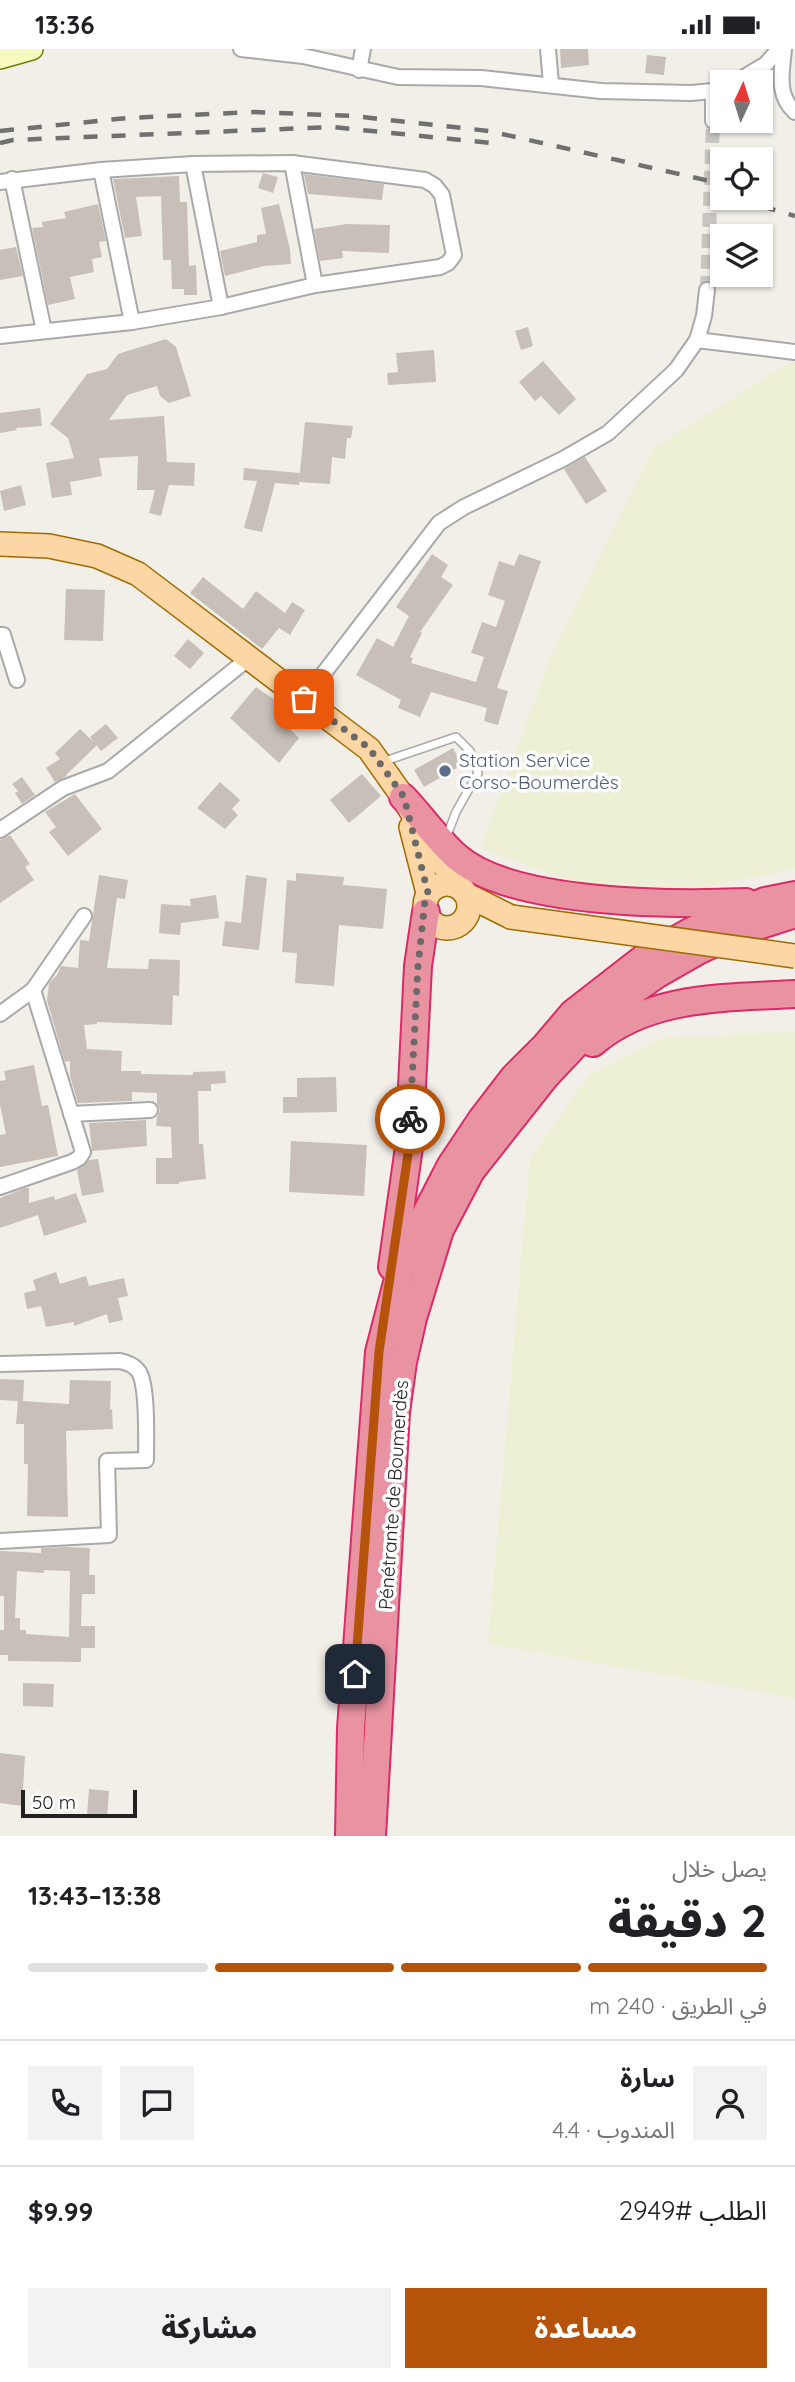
<!DOCTYPE html>
<html lang="ar">
<head>
<meta charset="utf-8">
<style>
	:root { --surface:#fff; --page:#f2f2f2; --text:#202124; --muted:#757577; --line:#e0e0e0; --accent:#b45309 }
	body { margin:0; font-family:Quicksand,"Noto Sans Arabic",sans-serif; background:var(--page); color:var(--text); direction:rtl; height:100vh; display:flex; flex-direction:column; font-size:26px; white-space:nowrap }
	* { box-sizing:border-box; margin:0 }
	p { font-size:23px; color:var(--muted) }
	.icon { flex:none; width:38px; height:38px; fill:none; stroke:currentColor; stroke-width:2; stroke-linecap:round; stroke-linejoin:round }
	.map { position:relative; height:1787px; overflow:hidden; direction:ltr }
	.side { display:flex; flex-direction:column; background:var(--surface); flex:1 }
	.side>* { flex:none }
	.needle { width:46px; rotate:4deg }
	.fabs { position:absolute; left:710px; top:21px; display:grid; gap:14px }
	.fabs a { display:grid; place-items:center; width:63px; height:63px; border-radius:0px; background:var(--surface); box-shadow:0 2px 5px #0004; font-size:35px }
	.scale { position:absolute; left:21px; bottom:18px; width:116px; box-sizing:border-box; padding-left:7px; border:4px solid #222; border-top:0; font-size:19px; line-height:24px; white-space:nowrap; color:#222; -webkit-text-stroke:5px #fff; paint-order:stroke }
	.pin { position:absolute; display:grid; place-items:center; width:60px; height:60px; color:#fff; margin:-30px; border-radius:14px; box-shadow:0 4px 10px #0006 }
	.courier { position:absolute; display:grid; place-items:center; width:70px; height:70px; margin:-35px; border:5px solid #b45309; border-radius:50%; background:#fff; color:#222; box-shadow:0 2px 9px #0007 }
	.overview em { font-style:normal; font-weight:800 }
	.overview div { display:flex; flex-direction:column-reverse }
	.overview { display:flex; align-items:center; justify-content:space-between; height:119px; padding:0 28px }
	h1 { font-size:46px; font-weight:800; line-height:52px }
	.bar { display:grid; grid-template-columns:repeat(4,1fr); gap:10px 7px; align-content:center; height:84px; padding:0 28px }
	.bar i { height:9px; border-radius:5px; background:var(--line) }
	.bar .current { background:var(--accent) }
	.bar p { grid-column:span 4 }
	.line { display:flex; align-items:center; gap:18px; padding:0 28px; border-top:2px solid var(--line) }
	.line div { flex:1 }
	.round { display:grid; place-items:center; flex:none; width:74px; height:74px; border-radius:0px; background:var(--page) }
	.cta { display:flex; gap:14px; margin-top:auto; padding:14px 28px }
	.cta a { flex:1; height:80px; border-radius:0px; background:var(--accent); color:#fff; font-size:28px; font-weight:800; line-height:80px; text-align:center }
	.cta a+a { background:var(--page); color:var(--text) }
	.status { display:flex; justify-content:space-between; align-items:center; height:49px; padding:0 35px; background:var(--surface); direction:ltr }
	.status svg { height:19px; fill:currentColor }
	.map>svg:first-child { display:block }
</style>
</head>
<body>
<div class="status"><b>13:36</b><svg viewBox="0 0 49 12"><path d="M0 12V9h3v3zM5 12V6h3v6zM10 12V3h3v9zM15 12V0h3v12zM26 1h20v11H26zM47 4h2v5h-2z"/></svg></div>
<div class="map">
<svg width="795" height="1787" viewBox="0 0 795 1787">
	<rect width="100%" height="100%" fill="#f2efe9"/>
	<!-- farmland -->
	<g fill="#eef0d5">
		<polygon points="795,310 795,820 686,842 578,835 481,799 549,612 653,399"/>
		<polygon points="795,983 795,1649 488,1595 530,1110 589,1026 665,988"/>
	</g>
	<!-- building -->
	<g fill="#c7bfb8" fill-rule="evenodd">
		<polygon points="560,0 588,0 589,16 561,19"/>
		<polygon points="647,6 666,8 664,26 645,24"/>
		<polygon points="263,124 278,128 273,144 258,139"/>
		<polygon points="304,125 384,135 382,151 308,145"/>
		<polygon points="179,127 180,153 187,153 189,217 196,216 197,246 184,246 184,240 172,240 171,211 163,211 161,147 136,148 142,187 125,189 113,130"/>
		<polygon points="98,155 106,192 99,193 102,208 92,210 94,223 70,228 75,250 48,256 32,179 43,178 42,173 66,169 64,163"/>
		<polygon points="279,155 290,200 291,215 264,217 225,227 220,202 257,193 257,186 266,185 261,159"/>
		<polygon points="347,175 390,176 389,204 342,202 343,209 320,212 314,180"/>
		<polygon points="16,198 23,227 0,231 0,201"/>
		<polygon points="528,278 533,297 521,301 515,282"/>
		<polygon points="166,290 176,298 191,347 169,354 160,347 157,337 127,346 109,371 164,367 167,413 195,414 194,437 169,436 161,467 149,464 155,441 137,441 138,407 99,409 102,427 70,433 72,446 52,449 46,414 74,409 68,389 50,375 87,325 107,320 118,305"/>
		<polygon points="434,301 436,333 388,336 387,324 398,323 396,304"/>
		<polygon points="543,312 576,350 559,366 541,347 535,352 519,333"/>
		<polygon points="40,359 42,377 16,379 17,381 0,384 0,364"/>
		<polygon points="305,373 353,377 351,389 347,389 345,410 332,408 330,435 299,433"/>
		<polygon points="585,408 607,442 586,455 564,420"/>
		<polygon points="244,419 300,424 299,436 275,434 262,483 244,479 257,432 243,431"/>
		<polygon points="21,436 26,456 4,462 0,442"/>
		<polygon points="432,505 448,516 441,528 453,536 420,583 422,584 410,608 413,609 411,614 476,633 484,608 471,604 482,573 496,578 505,552 488,546 499,512 514,517 519,505 541,512 497,639 508,642 498,676 484,672 487,659 431,643 420,668 398,659 401,651 356,626 377,589 393,598 409,567 396,558"/>
		<polygon points="203,528 243,560 256,542 285,564 292,553 305,561 290,586 279,579 262,600 190,544"/>
		<polygon points="66,540 105,541 103,592 64,591"/>
		<polygon points="188,590 204,604 190,620 174,607"/>
		<polygon points="256,638 279,654 275,665 299,689 279,714 230,669"/>
		<polygon points="106,675 118,689 101,702 90,688"/>
		<polygon points="80,680 97,696 66,726 67,727 55,733 46,719 60,710 55,704"/>
		<polygon points="453,699 462,716 424,738 414,721"/>
		<polygon points="362,725 381,747 349,774 330,751"/>
		<polygon points="22,728 35,746 22,755 15,744 18,742 12,735"/>
		<polygon points="220,733 240,751 232,760 238,766 225,780 197,759"/>
		<polygon points="75,745 102,780 68,807 49,783 56,778 45,763"/>
		<polygon points="10,786 30,815 25,818 34,831 0,854 0,791"/>
		<polygon points="296,824 344,828 343,836 387,840 383,880 339,876 334,937 295,934 297,904 282,903 287,831 296,832"/>
		<polygon points="99,826 128,831 125,850 117,849 107,919 148,920 149,910 180,911 179,947 173,946 172,976 97,973 97,975 84,976 87,1000 122,1002 121,1022 141,1022 141,1025 193,1026 193,1023 225,1022 226,1034 211,1035 211,1042 198,1042 199,1095 203,1095 206,1130 179,1133 179,1135 156,1135 156,1109 172,1109 171,1078 156,1077 157,1068 160,1061 157,1054 157,1044 132,1043 132,1052 78,1054 70,1027 70,1012 65,1013 47,952 49,934 57,926 61,917 78,919 80,891 89,892"/>
		<polygon points="246,826 267,829 259,901 222,897 225,872 241,874"/>
		<polygon points="216,846 219,869 181,874 180,886 159,884 161,855 191,857 190,850"/>
		<polygon points="34,1016 42,1057 48,1056 58,1107 0,1118 0,1086 6,1085 0,1056 0,1032 6,1031 4,1022"/>
		<polygon points="336,1028 337,1063 283,1064 283,1048 297,1048 297,1029"/>
		<polygon points="146,1071 147,1097 92,1102 89,1074"/>
		<polygon points="291,1092 367,1096 364,1147 289,1143"/>
		<polygon points="98,1110 104,1143 82,1147 77,1121 89,1111"/>
		<polygon points="25,1139 29,1139 29,1154 54,1147 55,1151 76,1144 87,1173 44,1187 38,1166 0,1179 0,1149"/>
		<polygon points="56,1223 60,1235 86,1227 89,1237 124,1229 128,1247 118,1249 123,1271 109,1274 107,1265 74,1277 74,1273 46,1278 41,1257 27,1260 24,1244 36,1241 33,1231"/>
		<polygon points="0,1330 24,1331 23,1352 69,1355 70,1331 111,1332 110,1361 112,1360 113,1380 66,1382 68,1468 27,1467 28,1415 24,1415 24,1375 16,1375 18,1352 0,1351"/>
		<path d="M66,1498L90,1499L89,1526H95V1545H82L81,1577H95V1599H81V1613L8,1612V1606H0V1581H4V1547H0V1502L41,1504V1499ZM44,1521L70,1522L69,1588L26,1585V1581H20V1569H15L17,1522L44,1524Z"/>
		<polygon points="23,1634 54,1635 53,1658 23,1657"/>
		<polygon points="0,1704 25,1707 22,1757 0,1754"/>
		<polygon points="89,1740 109,1742 107,1768 87,1766"/>
	</g>
	<g fill="none" stroke-linecap="round" stroke-linejoin="round">
		<!-- street-tunnel -->
		<polyline stroke="#c8c6c1" stroke-width="14" stroke-dasharray="14 7" stroke-linecap="butt" points="707,241 713,72"/>
		<defs>
			<polyline id="lane" points="382,713 456,688 470,702 478,724 456,763 446,789"/>
			<g id="street">
				<polyline points="241,0 303,7 398,28 481,29 601,42 691,44 713,42 723,39"/>
				<polyline points="548,0 551,35"/>
				<path d="M784,0C782,23 776,46 795,63"/>
				<polyline points="359,21 363,0"/>
				<polyline points="736,33 766,15 779,0"/>
				<polyline points="713,72 713,42"/>
				<polyline points="292,114 315,236"/>
				<polyline points="193,115 221,258"/>
				<polyline points="101,121 132,273"/>
				<polyline points="12,130 44,282"/>
				<polyline points="0,133 101,121 193,115 292,114 425,131 435,137 442,146 454,206 448,214 440,218 315,236 221,258 132,273 0,287"/>
				<polyline points="697,291 795,303"/>
				<polyline points="0,586 3,586 17,631"/>
				<polyline points="304,650 439,474 464,458 563,410 608,384 676,321 697,291 704,267 707,241"/>
				<polyline points="0,781 63,739 108,722 249,609"/>
				<polyline points="0,965 33,941 84,867"/>
				<polyline points="71,1065 150,1061"/>
				<polyline points="0,1138 72,1113 79,1109 83,1103 33,941"/>
				<path d="M0,1315L120,1312C128,1314 134,1316 139,1323C148,1338 146,1391 146,1411L107,1412L109,1486L0,1492"/>
			</g>
			<polyline id="secondary" points="0,9 32,0"/>
			<g id="primary">
				<polyline points="0,495 49,497 97,507 138,525 369,700 403,748 439,810 467,846 511,868"/>
				<polyline points="411,778 428,844"/>
				<circle cx="447" cy="857" r="22"/>
			</g>
			<g id="highway">
				<path d="M403,748C421,767 438,791 457,808C513,856 674,856 746,853"/>
				<path d="M593,994C649,946 726,949 795,945"/>
				<polyline points="392,1218 409,1098 418,917 426,863"/>
				<polyline points="349,1787 351,1679 379,1303 399,1226 421,1174 451,1116 481,1071 514,1028 545,997 573,964 645,908 693,881 765,852 795,846"/>
				<polyline points="372,1787 396,1363 403,1313 413,1269 440,1181 471,1122 546,1027 612,957 656,926 698,902 736,884 795,865"/>
			</g>
		</defs>
		<!-- lane casing -->
		<use href="#lane" stroke="#a9a9a9" stroke-width="10"/>
		<!-- street casing -->
		<use href="#street" stroke="#a9a9a9" stroke-width="18"/>
		<!-- secondary casing -->
		<use href="#secondary" stroke="#707d05" stroke-width="24"/>
		<!-- primary casing -->
		<use href="#primary" stroke="#a06b00" stroke-width="26"/>
		<!-- highway casing -->
		<use href="#highway" stroke="#dc2a67" stroke-width="30"/>
		<!-- lane -->
		<use href="#lane" stroke="#fff" stroke-width="7"/>
		<!-- street -->
		<use href="#street" stroke="#fff" stroke-width="14"/>
		<!-- secondary -->
		<use href="#secondary" stroke="#f7fabf" stroke-width="21"/>
		<!-- primary -->
		<use href="#primary" stroke="#fcd6a4" stroke-width="23"/>
		<!-- highway -->
		<use href="#highway" stroke="#e892a2" stroke-width="26"/>
		<!-- rail -->
		<g stroke="#707070" stroke-width="4.5" stroke-dasharray="14 14" stroke-linecap="butt">
			<polyline points="0,82 127,69 254,63 353,67 489,82 723,135"/>
			<polyline points="0,94 13,91 332,78 501,95"/>
			<polyline points="735,149 795,167"/>
		</g>
		<defs>
			<polyline id="primary-bridge" points="511,868 795,907"/>
		</defs>
		<!-- primary-bridge casing -->
		<use href="#primary-bridge" stroke="#a06b00" stroke-width="26" stroke-linecap="butt"/>
		<!-- primary-bridge -->
		<use href="#primary-bridge" stroke="#fcd6a4" stroke-width="23"/>
	</g>
	<g fill="none" stroke-linecap="round" stroke-linejoin="round">
		<!-- done -->
		<polyline stroke="#6b6a68" stroke-width="7" stroke-dasharray="0 12.6" points="304,650 369,699 404,748 428,844 425,851 418,917 410,1070"/>
		<!-- route -->
		<polyline stroke="#b45309" stroke-width="9" points="355,1625 379,1303 409,1098 410,1070"/>
	</g>
	<!-- markers -->
	<circle fill="#5c6f8a" stroke="#fff" stroke-width="2.5" cx="445" cy="722" r="7"/>
	<g text-anchor="middle" dominant-baseline="central" stroke-width="7" stroke-linejoin="round" paint-order="stroke">
		<!-- service labels -->
		<g font-size="19" fill="#4e5e75" stroke="#fff" text-anchor="start">
			<text x="459" y="711">Station Service<tspan x="459" dy="22">Corso-Boumerdès</tspan></text>
		</g>
		<!-- street labels -->
		<g font-size="19" fill="#222" stroke="#fff">
			<text transform="translate(393 1446) rotate(-86)">Pénétrante de Boumerdès</text>
		</g>
	</g>
</svg>
<div class="fabs">
<a><svg class="needle" viewBox="-14 -14 28 28"><path d="M0-13l5 13h-10z" fill="#e53935"/><path d="M0 13l5-13h-10z" fill="#757577"/></svg></a>
<a><svg class="icon" aria-label="locate" viewBox="0 0 24 24"><circle cx="12" cy="12" r="6"/><path d="M12 2v4M12 18v4M2 12h4M18 12h4"/></svg></a>
<a><svg class="icon" aria-label="layers" viewBox="0 0 24 24"><path d="M12 4l9 5-9 5-9-5zM3 14l9 5 9-5"/></svg></a>
</div>
<div class="scale">50 m</div>
<div class="pin" style="left:304px;top:650px;background:#ea580c"><svg class="icon" aria-label="bag" viewBox="0 0 24 24"><path d="M5 8h14l-1 12H6zM9 8a3 3 0 0 1 6 0"/></svg></div>
<div class="pin" style="left:355px;top:1625px;background:#1f2937"><svg class="icon" aria-label="home" viewBox="0 0 24 24"><path d="M3 11l9-7 9 7M6 9v11h12V9"/></svg></div>
<div class="courier" style="left:410px;top:1070px"><svg class="icon" aria-label="bike" viewBox="0 0 24 24"><circle cx="6" cy="16" r="4"/><circle cx="18" cy="16" r="4"/><path d="M6 16l4-8h5l3 8M10 8l3 8H6M13 5h3"/></svg></div>
</div>
<section class="side">
<div class="overview"><div><h1>2 دقيقة</h1><p>يصل خلال</p></div><em>13:38–13:43</em></div>
<div class="bar"><i class="current"></i><i class="current"></i><i class="current"></i><i></i><p>في الطريق · 240 m</p></div>
<div class="line" style="height:126px"><a class="round"><svg class="icon" aria-label="person" viewBox="0 0 24 24"><circle cx="12" cy="8" r="4"/><path d="M4 21q1-7 8-7t8 7"/></svg></a><div><b>سارة</b><p>المندوب · 4.4</p></div><a class="round"><svg class="icon" aria-label="chat" viewBox="0 0 24 24"><path d="M4 5h16v11H9l-5 4z"/></svg></a><a class="round"><svg class="icon" aria-label="phone" viewBox="0 0 24 24"><path d="M5 4h4l2 5-3 2q2 4 5 5l2-3 5 2v4C11 20 4 13 5 4z"/></svg></a></div>
<div class="line" style="height:91px"><div>الطلب #2949</div><b>$9.99</b></div>
<div class="cta"><a>مساعدة</a><a>مشاركة</a></div>
</section>
</body>
</html>
